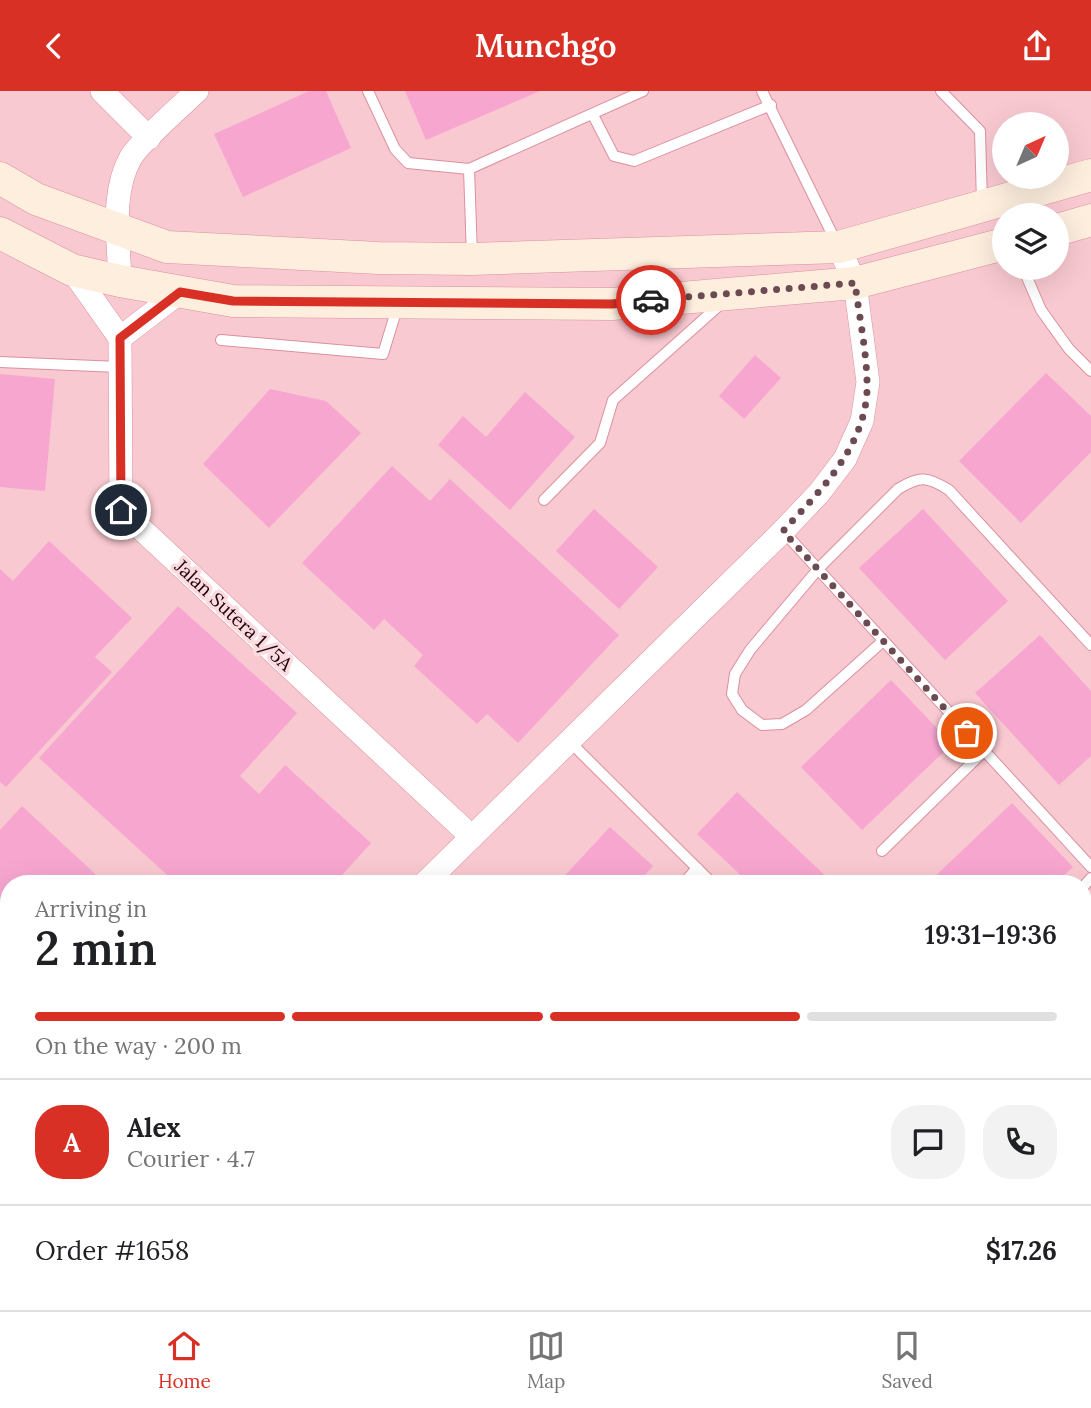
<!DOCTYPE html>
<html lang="en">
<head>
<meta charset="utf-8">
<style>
	:root { --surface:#fff; --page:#f2f2f2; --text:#202124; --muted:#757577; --line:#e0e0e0; --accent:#d93025 }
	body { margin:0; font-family:Lora,serif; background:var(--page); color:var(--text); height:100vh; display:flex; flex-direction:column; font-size:26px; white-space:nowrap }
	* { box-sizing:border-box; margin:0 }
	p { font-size:23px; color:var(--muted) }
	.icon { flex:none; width:38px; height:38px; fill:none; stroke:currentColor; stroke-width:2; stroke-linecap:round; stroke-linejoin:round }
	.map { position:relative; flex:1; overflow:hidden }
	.side { position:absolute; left:0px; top:784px; width:1092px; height:436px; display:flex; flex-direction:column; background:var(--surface); border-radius:28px 28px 0 0; box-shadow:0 7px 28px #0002 }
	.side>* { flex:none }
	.needle { width:46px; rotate:44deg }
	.tools { position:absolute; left:992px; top:21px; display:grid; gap:14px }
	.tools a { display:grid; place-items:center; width:77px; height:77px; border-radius:50%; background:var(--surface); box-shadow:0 7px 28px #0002; font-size:35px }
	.pin { position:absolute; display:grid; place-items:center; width:60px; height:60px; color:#fff; margin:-30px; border:4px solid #fff; border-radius:50%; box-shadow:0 2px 7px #0007 }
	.courier { position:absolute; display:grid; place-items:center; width:70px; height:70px; margin:-35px; border:5px solid #d93025; border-radius:50%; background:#fff; color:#222; box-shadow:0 2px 9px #0007 }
	.summary em { font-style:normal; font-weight:600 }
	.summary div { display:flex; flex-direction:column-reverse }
	.summary { display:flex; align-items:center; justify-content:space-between; height:119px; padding:0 35px }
	h1 { font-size:46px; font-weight:600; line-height:52px }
	.bar { display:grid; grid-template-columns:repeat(4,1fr); gap:10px 7px; align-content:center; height:84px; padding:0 35px }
	.bar i { height:9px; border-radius:5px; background:var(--line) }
	.bar .selected { background:var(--accent) }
	.bar p { grid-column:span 4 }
	.line { display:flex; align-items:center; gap:18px; padding:0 35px; border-top:2px solid var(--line) }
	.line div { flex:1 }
	.round { display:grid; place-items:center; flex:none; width:74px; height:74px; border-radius:28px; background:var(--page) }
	header { display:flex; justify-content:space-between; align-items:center; height:91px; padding:0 35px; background:var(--accent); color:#fff; font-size:32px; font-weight:600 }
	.tab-bar { display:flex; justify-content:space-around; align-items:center; height:98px; border-top:2px solid var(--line); background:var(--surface); font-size:19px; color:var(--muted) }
	.tab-bar a { display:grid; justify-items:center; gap:4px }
	.tab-bar .selected { color:var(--accent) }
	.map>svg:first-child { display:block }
</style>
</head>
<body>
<header><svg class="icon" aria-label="back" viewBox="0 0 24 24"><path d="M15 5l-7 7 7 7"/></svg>Munchgo<svg class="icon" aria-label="share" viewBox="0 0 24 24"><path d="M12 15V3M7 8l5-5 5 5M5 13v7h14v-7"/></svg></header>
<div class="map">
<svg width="1091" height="1219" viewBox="0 0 1091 1219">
	<rect width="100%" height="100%" fill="#f9c9d1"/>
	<!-- building -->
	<g fill="#f7a6d0">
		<polygon points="309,0 326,0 351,57 243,106 214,43"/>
		<polygon points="405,0 540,0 426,49"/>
		<polygon points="755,264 781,287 744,328 719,305"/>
		<polygon points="1046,282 1091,325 1091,361 1021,432 959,370"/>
		<polygon points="0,283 55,288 45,400 0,396"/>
		<polygon points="270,298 326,310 361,342 269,437 203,373"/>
		<polygon points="525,301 575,346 510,419 438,354 463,325 486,346"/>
		<polygon points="392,375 430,410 450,388 619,544 518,652 487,623 477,633 414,575 423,564 384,528 374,539 302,472"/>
		<polygon points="594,418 658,476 619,518 556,460"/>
		<polygon points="923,418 1008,510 945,569 859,477"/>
		<polygon points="49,450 132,527 95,566 112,581 6,696 0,691 0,478 13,490"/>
		<polygon points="178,515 297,622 240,685 259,703 285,674 371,752 334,793 177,793 39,667"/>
		<polygon points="1040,544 1091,600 1091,665 1059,694 975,602"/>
		<polygon points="891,589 952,653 862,739 801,676"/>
		<polygon points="737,701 834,793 750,793 697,743"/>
		<polygon points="1012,712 1073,776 1055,793 927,793"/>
		<polygon points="22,715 106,793 9,793 9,930 0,922 0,739"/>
		<polygon points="610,736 653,775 637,793 557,793"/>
		<polygon points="9,1147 9,1211 83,1211 75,1219 0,1219 0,1156"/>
		<polygon points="341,1211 624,1211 633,1219 350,1219"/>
		<polygon points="747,1211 779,1211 771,1219 755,1219"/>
	</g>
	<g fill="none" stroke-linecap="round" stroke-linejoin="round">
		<defs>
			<g id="lane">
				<polyline points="368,0 395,58 408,72 469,78"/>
				<polyline points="762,0 836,151"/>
				<polyline points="941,0 980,40 982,112"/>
				<polyline points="593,24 614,65 634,70 771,14"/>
				<polyline points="472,165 469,78 643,0"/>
				<polyline points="1023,177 1041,219 1069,258 1091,280"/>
				<polyline points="221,249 383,263 398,214"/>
				<polyline points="0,271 119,276"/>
				<polyline points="544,409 600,352 613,309 723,211"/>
				<polyline points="783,440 1091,776"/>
				<path d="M883,550L806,619L782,633L762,634L742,619L732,603L735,583L750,559L819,477L898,398C920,385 927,385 949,399L1091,554"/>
				<polyline points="570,651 713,793"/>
				<polyline points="882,760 984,660"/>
				<polyline points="683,793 697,777"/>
				<polyline points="1083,796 1091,787"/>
				<polyline points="1083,957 1091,965"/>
				<polyline points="0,1126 9,1117"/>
				<polyline points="288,1211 294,1219"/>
			</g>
			<g id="street">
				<polyline points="102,0 149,47"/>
				<polyline points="72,179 120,247"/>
				<path d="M120,190C119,150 110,103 131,66C142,49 180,16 197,0"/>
				<polyline points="120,247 121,419 472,746"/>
				<polyline points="120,247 180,201"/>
				<polyline points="424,793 783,440 819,402 845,368 862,330 868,291 855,192 839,156"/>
				<polyline points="0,1053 9,1062"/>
				<polyline points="163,1211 171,1219"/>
				<polyline points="109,1219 117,1211"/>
			</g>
			<g id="secondary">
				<polyline points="0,87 36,108 167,156 378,167 472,168 839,156 1091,84"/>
				<polyline points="1057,139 1091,129"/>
				<polyline points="0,142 72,179 120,190 233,210 612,213 855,192 1004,153"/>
			</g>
		</defs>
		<!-- lane casing -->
		<use href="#lane" stroke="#db909f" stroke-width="12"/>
		<!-- street casing -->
		<use href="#street" stroke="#db909f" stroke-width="24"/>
		<!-- secondary casing -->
		<use href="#secondary" stroke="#db909f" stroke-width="33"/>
		<!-- lane -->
		<use href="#lane" stroke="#fff" stroke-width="10"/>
		<!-- street -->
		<use href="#street" stroke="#fff" stroke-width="23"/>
		<!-- secondary -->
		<use href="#secondary" stroke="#fdeede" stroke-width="32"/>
	</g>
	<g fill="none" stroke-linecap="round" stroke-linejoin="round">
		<!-- done -->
		<path stroke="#6c4a51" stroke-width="7" stroke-dasharray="0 12.6" d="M651,209L855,192C859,224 866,257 867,289C870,351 822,398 783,440L967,642"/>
		<!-- route -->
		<polyline stroke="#d93025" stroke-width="9" points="121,419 120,247 180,201 233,210 612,213 651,209"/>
	</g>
	<g text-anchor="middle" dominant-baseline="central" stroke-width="7" stroke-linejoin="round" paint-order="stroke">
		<!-- street labels -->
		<g font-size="19" fill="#20060c" stroke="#fbdbe0">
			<text transform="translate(234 524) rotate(43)">Jalan Sutera 1/5A</text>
		</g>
	</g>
</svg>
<div class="tools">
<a><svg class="needle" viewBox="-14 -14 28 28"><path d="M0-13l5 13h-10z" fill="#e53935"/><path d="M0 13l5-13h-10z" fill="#757577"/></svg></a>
<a><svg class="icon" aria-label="layers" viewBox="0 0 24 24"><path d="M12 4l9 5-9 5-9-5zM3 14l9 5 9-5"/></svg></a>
</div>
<div class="pin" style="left:967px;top:642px;background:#ea580c"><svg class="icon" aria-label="bag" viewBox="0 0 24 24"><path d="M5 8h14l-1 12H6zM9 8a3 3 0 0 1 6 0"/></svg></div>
<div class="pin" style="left:121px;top:419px;background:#1f2937"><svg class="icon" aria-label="home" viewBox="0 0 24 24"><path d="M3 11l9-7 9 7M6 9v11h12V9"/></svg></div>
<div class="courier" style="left:651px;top:209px"><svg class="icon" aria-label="car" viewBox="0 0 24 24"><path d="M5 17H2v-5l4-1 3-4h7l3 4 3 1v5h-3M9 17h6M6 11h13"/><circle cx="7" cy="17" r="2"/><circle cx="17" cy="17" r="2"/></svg></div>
<section class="side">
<div class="summary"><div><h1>2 min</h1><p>Arriving in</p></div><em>19:31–19:36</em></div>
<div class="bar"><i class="selected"></i><i class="selected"></i><i class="selected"></i><i></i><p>On the way · 200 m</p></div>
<div class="line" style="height:126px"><b class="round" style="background:var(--accent);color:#fff">A</b><div><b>Alex</b><p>Courier · 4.7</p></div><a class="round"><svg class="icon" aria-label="chat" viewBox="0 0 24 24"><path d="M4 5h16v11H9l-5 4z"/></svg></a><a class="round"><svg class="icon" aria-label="phone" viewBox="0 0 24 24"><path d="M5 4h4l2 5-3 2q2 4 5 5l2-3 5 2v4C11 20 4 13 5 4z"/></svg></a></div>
<div class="line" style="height:91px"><div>Order #1658</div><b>$17.26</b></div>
</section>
</div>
<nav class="tab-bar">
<a class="selected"><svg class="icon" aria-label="home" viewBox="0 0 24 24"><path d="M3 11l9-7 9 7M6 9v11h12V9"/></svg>Home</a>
<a><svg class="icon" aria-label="map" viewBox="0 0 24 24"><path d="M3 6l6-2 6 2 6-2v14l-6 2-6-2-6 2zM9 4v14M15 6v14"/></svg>Map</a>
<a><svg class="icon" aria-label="saved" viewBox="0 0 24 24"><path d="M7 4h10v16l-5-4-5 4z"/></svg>Saved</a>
</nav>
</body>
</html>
